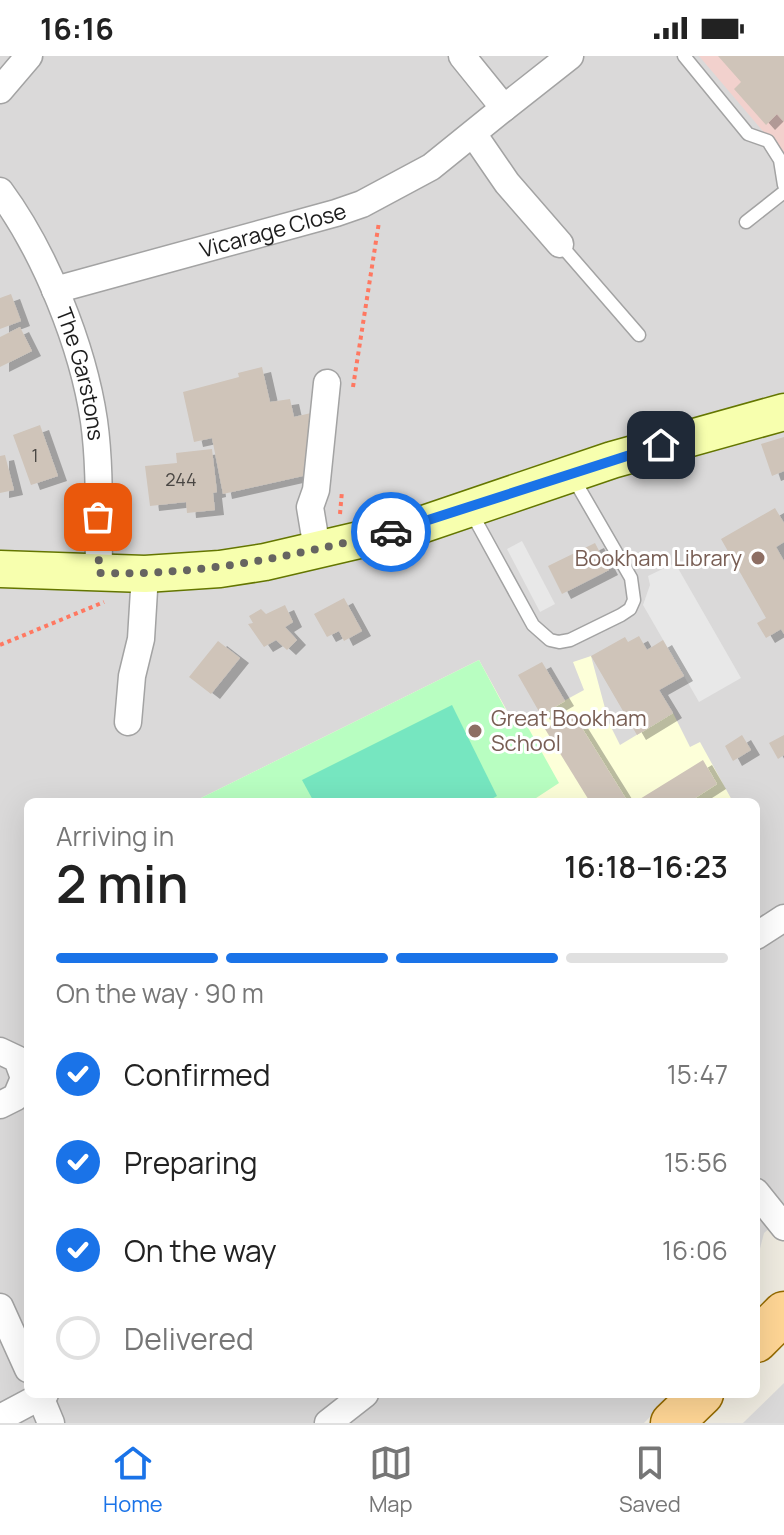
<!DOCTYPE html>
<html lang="en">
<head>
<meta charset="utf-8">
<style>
	:root { --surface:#fff; --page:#f6f6f6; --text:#222; --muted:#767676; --line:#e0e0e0; --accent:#1a73e8 }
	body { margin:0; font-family:Manrope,sans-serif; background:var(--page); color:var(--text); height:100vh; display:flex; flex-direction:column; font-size:30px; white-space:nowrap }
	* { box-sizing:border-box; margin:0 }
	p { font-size:26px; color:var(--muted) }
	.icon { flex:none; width:44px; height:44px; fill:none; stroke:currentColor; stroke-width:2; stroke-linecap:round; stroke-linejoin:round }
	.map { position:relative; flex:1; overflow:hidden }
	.side { position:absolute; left:24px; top:742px; width:736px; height:600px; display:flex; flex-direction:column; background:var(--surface); border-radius:12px; box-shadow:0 8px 32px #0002 }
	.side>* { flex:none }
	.pin { position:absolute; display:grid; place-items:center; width:68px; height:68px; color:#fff; margin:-34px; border-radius:16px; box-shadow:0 4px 12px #0006 }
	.courier { position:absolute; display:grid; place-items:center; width:80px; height:80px; margin:-40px; border:6px solid #1a73e8; border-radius:50%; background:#fff; color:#222; box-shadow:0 2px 10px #0007 }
	.head em { font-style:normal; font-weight:600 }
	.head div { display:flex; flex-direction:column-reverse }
	.head { display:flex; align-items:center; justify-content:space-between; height:136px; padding:0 32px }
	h1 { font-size:52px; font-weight:600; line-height:60px }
	.bar { display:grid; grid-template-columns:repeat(4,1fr); gap:12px 8px; align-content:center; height:96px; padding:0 32px }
	.bar i { height:10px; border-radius:6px; background:var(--line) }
	.bar .active { background:var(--accent) }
	.bar p { grid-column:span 4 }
	ol { padding:0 32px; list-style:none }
	li { display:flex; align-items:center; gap:24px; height:88px }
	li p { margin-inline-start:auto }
	li .icon { padding:8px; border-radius:50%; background:var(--accent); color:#fff; stroke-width:4 }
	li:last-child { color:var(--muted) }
	li i { width:44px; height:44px; border:4px solid var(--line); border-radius:50% }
	.status { display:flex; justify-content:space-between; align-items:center; height:56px; padding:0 40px; background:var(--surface); direction:ltr }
	.status svg { height:22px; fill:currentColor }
	.tab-bar { display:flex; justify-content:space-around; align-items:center; height:112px; border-top:2px solid var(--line); background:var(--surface); font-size:22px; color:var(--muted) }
	.tab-bar a { display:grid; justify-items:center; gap:4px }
	.tab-bar .active { color:var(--accent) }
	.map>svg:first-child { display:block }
</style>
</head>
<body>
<div class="status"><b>16:16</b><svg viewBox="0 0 49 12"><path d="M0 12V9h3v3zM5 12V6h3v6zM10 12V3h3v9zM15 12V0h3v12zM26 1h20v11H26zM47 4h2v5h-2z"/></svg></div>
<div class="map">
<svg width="784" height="1367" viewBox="0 0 784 1367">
	<defs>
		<filter id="shadow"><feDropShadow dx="9" dy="5" stdDeviation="0" flood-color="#0004"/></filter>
	</defs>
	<rect width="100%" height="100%" fill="#efebe0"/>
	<!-- residential -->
	<g fill="#dad9d9">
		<polygon points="0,0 784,0 784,1160 764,1177 756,1208 756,746 28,746 28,1338 672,1338 644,1367 0,1367"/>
		<polygon points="784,1327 784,1367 743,1367"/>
	</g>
	<!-- commercial -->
	<polygon fill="#f2d1cd" points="699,0 784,0 784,100"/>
	<!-- education -->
	<polygon fill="#fdffd9" points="591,600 609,667 620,689 673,657 690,691 700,686 733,746 193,746 479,604 516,671 584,634 573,606"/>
	<!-- park -->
	<polygon fill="#b8fec1" points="479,604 515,671 525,666 559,727 530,746 193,746"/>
	<!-- pitch -->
	<polygon fill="#76e6c0" points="452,649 497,740 486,746 314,746 302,724"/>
	<!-- parking -->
	<g fill="#e8e8e8">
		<polygon points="522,485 555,548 540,556 507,493"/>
		<polygon points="675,507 741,622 699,646 643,549 650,529 648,520"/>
	</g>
	<!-- building -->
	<g fill="#cfc4b9" filter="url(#shadow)">
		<polygon points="718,0 784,0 784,66 777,58 766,69 734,33 741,26"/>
		<polygon points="11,238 21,265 0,273 0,242"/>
		<polygon points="20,271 32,295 0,311 0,281"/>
		<polygon points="262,311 270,346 290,343 294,361 311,357 303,420 223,438 212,382 194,386 183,336 239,321 238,317"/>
		<polygon points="40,369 58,420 31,429 13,379"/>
		<polygon points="784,381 784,415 772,420 761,388"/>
		<polygon points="212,393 217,436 213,437 215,454 187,457 186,446 150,450 145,410 177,407 176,397"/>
		<polygon points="5,399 14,434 0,437 0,400"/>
		<polygon points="775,452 784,467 784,486 776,491 784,505 784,578 781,573 766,582 757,567 766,562 721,483"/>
		<polygon points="595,487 609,514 562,538 548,510"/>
		<polygon points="344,542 362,575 344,585 339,575 327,581 314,558"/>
		<polygon points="285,549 293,566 285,571 297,584 287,594 276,584 264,591 248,568 253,567 249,560 261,553 266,558"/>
		<polygon points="639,580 647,594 663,584 684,620 659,634 673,657 637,679 591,600 625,581 628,586"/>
		<polygon points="218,585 240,602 211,638 189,621"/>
		<polygon points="542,606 565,645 541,659 518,619"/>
		<polygon points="572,656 628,746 590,746 545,673"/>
		<polygon points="742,679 751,694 733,705 725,690"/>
		<polygon points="784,679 784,699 778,703 769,687"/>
		<polygon points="703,704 717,728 689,746 635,746"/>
	</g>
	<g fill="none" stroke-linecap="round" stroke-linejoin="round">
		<defs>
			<g id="lane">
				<polyline points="684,0 748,78 768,85 780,104 784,129"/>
				<polyline points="746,166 784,136"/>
				<polyline points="560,188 639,279"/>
				<polyline points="471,456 533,569 550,584 559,586 570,584 621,559 630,553 634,544 631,522 572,420"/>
			</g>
			<g id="street">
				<polyline points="0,34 29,0"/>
				<polyline points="504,52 570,0"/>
				<polyline points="474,79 507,127 560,188"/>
				<path id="s1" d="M0,135C45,196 83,290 94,365C101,415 98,467 99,517"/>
				<path id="s2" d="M55,234L336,157L362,148L431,111L504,52L462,0"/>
				<polyline points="317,493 310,451 316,434 327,327"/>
				<polyline points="128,666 132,620 141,583 145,518"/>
				<polyline points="756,880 784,862"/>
				<polyline points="0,995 17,1003 24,1022 16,1041 0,1049"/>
				<polyline points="756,1136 784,1171"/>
				<polyline points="0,1251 28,1313"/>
				<polyline points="39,1338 51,1367"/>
				<polyline points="0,1362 45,1338"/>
				<polyline points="328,1367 365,1338"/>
			</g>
			<polyline id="secondary" points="0,513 145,518 220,513 265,506 415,471 612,404 784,356"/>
			<g id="primary">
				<polyline points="756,1285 784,1257"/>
				<polyline points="672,1367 702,1338"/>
			</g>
		</defs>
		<!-- lane casing -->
		<use href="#lane" stroke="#a3a3a3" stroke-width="15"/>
		<!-- street casing -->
		<use href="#street" stroke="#a3a3a3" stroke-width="29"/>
		<!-- secondary casing -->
		<use href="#secondary" stroke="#647600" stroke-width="39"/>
		<!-- primary casing -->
		<use href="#primary" stroke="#946a00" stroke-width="45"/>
		<!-- path -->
		<g stroke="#ff7861" stroke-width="4" stroke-dasharray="4 4" stroke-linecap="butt">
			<polyline points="353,331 379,166"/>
			<polyline points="340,458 342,435"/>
			<polyline points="0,589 104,546"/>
		</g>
		<!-- lane -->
		<use href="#lane" stroke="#fff" stroke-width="12"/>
		<!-- street -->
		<use href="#street" stroke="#fff" stroke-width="26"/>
		<!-- secondary -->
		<use href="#secondary" stroke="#f7ffae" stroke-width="36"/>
		<!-- primary -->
		<use href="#primary" stroke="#ffd695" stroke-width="42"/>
	</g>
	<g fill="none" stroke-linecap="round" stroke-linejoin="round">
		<!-- done -->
		<path stroke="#666461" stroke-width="8" stroke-dasharray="0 14.4" d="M98,461L99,517C203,520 291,500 391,476"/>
		<!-- route -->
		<polyline stroke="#1a73e8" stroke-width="10" points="391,476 661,389"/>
	</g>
	<!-- markers -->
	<g fill="#8d6e63" stroke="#fff" stroke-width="3">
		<circle cx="758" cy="502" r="8"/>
		<circle cx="475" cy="675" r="8"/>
	</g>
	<g text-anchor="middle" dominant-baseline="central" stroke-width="6" stroke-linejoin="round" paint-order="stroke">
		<!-- number labels -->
		<g font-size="18" fill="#494643">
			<text x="35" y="399">1</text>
			<text x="181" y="423">244</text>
		</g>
		<!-- street labels -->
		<g font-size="22" fill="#1c1c1c" stroke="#fff">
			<text stroke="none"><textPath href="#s2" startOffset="226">Vicarage Close</textPath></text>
			<text stroke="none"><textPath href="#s1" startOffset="202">The Garstons</textPath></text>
		</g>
		<!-- education labels -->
		<g font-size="22" fill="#785e54" stroke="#fff" text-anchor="end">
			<text x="742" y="502">Bookham Library</text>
			<text x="491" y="662" text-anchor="start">Great Bookham<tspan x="491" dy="25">School</tspan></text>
		</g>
	</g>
</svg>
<div class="pin" style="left:98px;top:461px;background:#ea580c"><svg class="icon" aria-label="bag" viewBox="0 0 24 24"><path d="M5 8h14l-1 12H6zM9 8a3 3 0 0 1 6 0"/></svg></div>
<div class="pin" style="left:661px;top:389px;background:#1f2937"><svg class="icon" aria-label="home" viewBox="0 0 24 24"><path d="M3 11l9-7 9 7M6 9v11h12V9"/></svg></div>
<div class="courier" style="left:391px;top:476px"><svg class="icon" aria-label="car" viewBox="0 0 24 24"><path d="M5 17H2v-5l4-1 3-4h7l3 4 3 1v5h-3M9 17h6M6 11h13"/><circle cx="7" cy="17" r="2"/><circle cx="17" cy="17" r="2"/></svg></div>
<section class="side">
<div class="head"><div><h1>2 min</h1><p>Arriving in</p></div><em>16:18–16:23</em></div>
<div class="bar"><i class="active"></i><i class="active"></i><i class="active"></i><i></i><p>On the way · 90 m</p></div>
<ol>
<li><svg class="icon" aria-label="check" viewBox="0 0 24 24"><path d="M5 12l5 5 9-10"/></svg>Confirmed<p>15:47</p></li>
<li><svg class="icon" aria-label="check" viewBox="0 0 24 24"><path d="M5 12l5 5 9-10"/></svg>Preparing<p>15:56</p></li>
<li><svg class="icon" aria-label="check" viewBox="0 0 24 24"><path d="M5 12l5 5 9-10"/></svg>On the way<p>16:06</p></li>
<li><i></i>Delivered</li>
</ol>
</section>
</div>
<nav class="tab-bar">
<a class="active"><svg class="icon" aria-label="home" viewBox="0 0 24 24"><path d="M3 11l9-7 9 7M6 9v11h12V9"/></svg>Home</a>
<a><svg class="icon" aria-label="map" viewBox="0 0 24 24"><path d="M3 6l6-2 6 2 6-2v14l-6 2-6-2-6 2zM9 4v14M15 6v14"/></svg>Map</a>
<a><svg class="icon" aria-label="saved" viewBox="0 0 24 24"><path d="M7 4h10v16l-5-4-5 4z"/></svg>Saved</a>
</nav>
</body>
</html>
